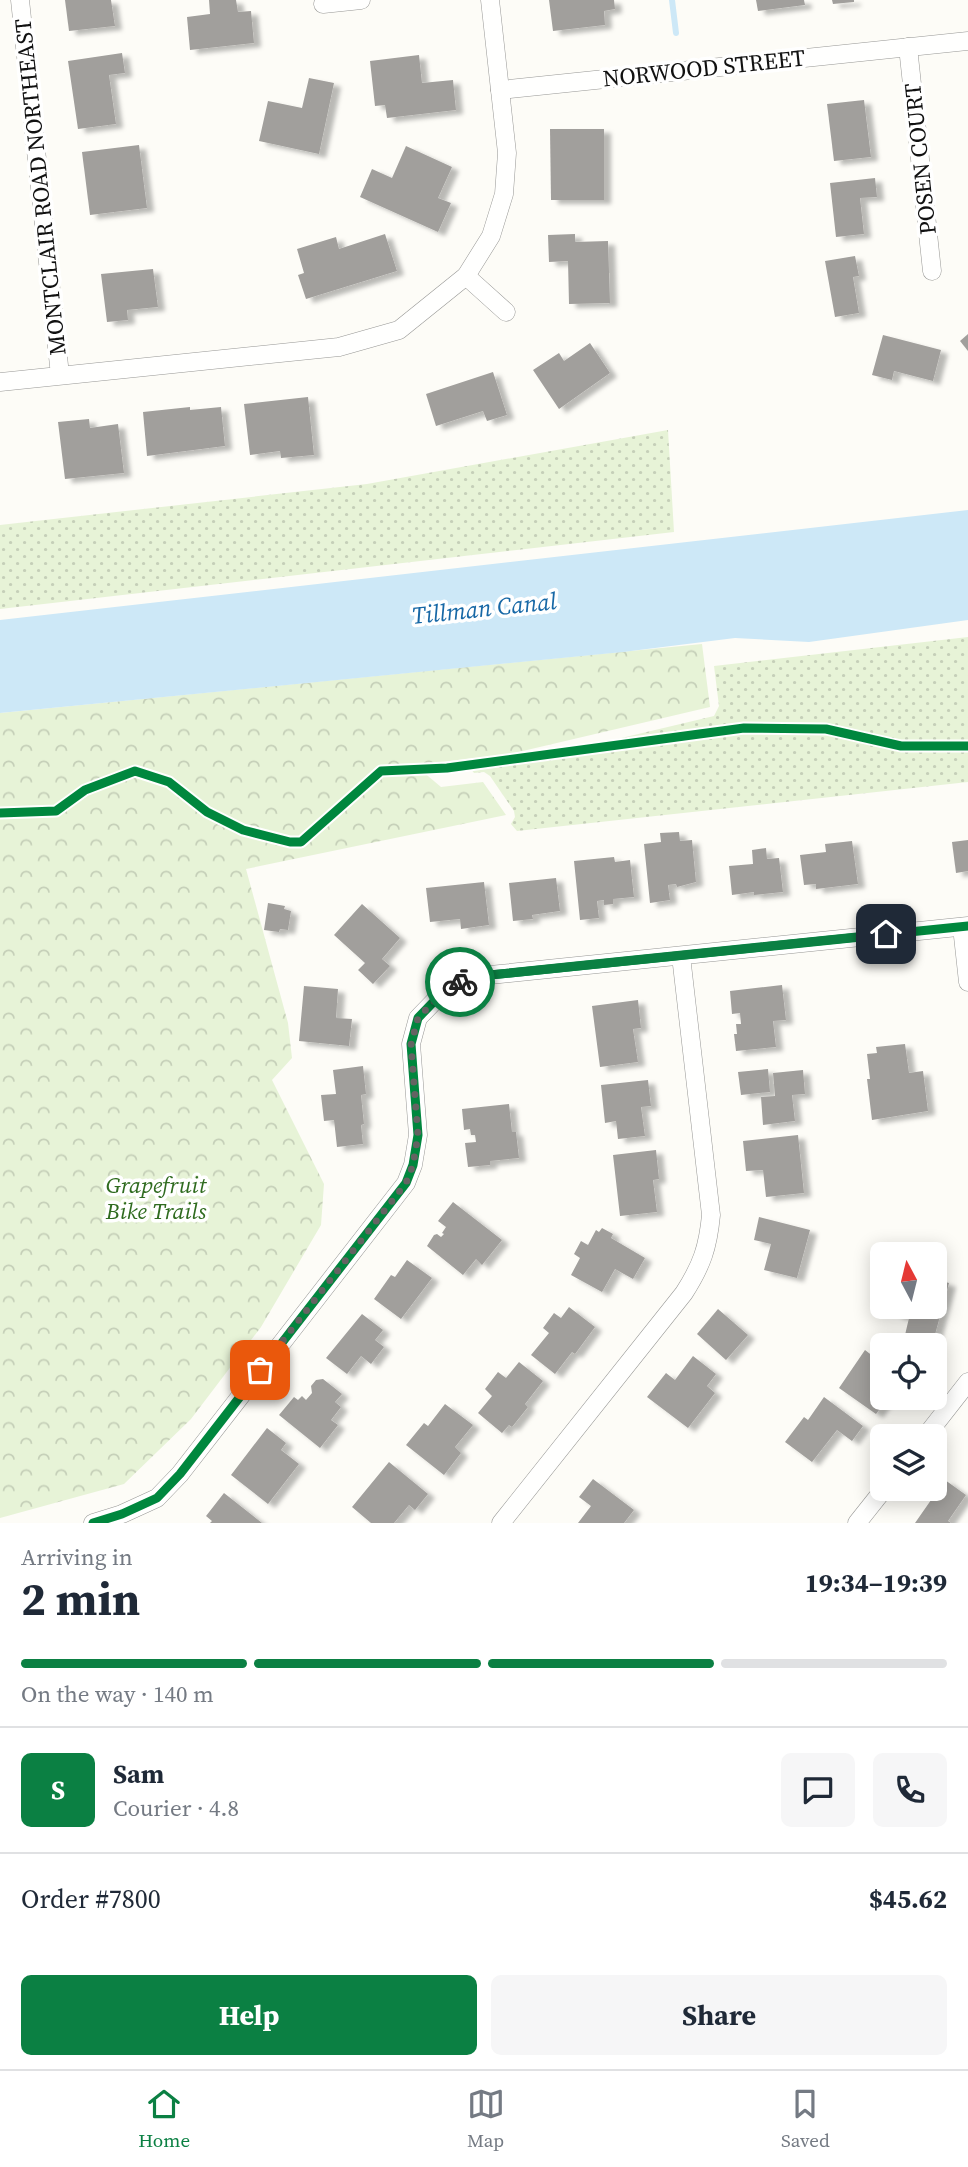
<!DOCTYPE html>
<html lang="en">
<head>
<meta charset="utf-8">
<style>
	:root { --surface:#fff; --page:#f6f6f7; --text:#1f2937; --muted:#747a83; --line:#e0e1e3; --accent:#0b8043 }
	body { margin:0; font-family:"Source Serif 4",serif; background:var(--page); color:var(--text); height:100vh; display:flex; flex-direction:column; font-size:26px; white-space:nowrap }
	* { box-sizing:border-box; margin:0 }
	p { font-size:23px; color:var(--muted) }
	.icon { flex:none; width:38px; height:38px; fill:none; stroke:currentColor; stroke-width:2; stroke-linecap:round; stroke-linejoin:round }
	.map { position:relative; height:1523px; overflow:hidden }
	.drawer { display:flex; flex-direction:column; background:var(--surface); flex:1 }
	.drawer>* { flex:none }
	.needle { width:46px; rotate:353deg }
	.tools { position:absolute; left:870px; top:1242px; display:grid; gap:14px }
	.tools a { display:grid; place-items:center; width:77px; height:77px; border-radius:10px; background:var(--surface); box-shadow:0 4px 18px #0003; font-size:35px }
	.pin { position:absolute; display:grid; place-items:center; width:60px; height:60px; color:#fff; margin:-30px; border-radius:14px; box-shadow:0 4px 10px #0006 }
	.courier { position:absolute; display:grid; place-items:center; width:70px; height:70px; margin:-35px; border:5px solid #0b8043; border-radius:50%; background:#fff; color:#222; box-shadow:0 2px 9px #0007 }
	.head em { font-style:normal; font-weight:700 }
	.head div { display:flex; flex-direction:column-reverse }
	.head { display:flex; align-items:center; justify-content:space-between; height:119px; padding:0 21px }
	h1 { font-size:46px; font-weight:700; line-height:52px }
	.bar { display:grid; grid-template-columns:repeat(4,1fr); gap:10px 7px; align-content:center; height:84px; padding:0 21px }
	.bar i { height:9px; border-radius:5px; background:var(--line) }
	.bar .selected { background:var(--accent) }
	.bar p { grid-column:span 4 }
	.line { display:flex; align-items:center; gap:18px; padding:0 21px; border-top:2px solid var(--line) }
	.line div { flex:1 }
	.round { display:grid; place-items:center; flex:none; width:74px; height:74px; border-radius:10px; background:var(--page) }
	.button { display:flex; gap:14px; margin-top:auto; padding:14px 21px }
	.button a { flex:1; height:80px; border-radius:10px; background:var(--accent); color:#fff; font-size:28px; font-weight:700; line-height:80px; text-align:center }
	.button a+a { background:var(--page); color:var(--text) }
	.tabs { display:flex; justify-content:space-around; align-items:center; height:98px; border-top:2px solid var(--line); background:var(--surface); font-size:19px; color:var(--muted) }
	.tabs a { display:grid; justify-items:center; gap:4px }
	.tabs .selected { color:var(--accent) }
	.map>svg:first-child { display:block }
</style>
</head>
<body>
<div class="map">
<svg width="968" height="1523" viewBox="0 0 968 1523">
	<defs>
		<pattern id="grass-dots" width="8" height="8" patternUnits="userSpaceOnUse" patternTransform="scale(1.75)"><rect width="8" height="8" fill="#e7f3d7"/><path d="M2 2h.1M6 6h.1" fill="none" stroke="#c5cfb8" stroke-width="1.8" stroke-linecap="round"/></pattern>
		<pattern id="park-crowns" width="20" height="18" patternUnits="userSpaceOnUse" patternTransform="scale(1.75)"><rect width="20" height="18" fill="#e7f3d7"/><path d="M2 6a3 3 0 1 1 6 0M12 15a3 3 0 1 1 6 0" fill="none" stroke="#c5cfb8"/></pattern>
		<filter id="shadow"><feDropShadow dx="7" dy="4" stdDeviation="2" flood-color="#0004"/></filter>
	</defs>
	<rect width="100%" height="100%" fill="#fdfcf7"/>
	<!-- grass -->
	<g fill="url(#grass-dots)">
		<polygon points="668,430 674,532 0,609 0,525 367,484"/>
		<polygon points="968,637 968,782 517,831 511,824 515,817 514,811 490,776 484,772 474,773 471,769 512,764 714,716 719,706 714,666"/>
	</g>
	<!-- park -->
	<polygon fill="url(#park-crowns)" points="702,644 710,707 510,754 415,765 441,787 483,782 506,815 246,869 288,1023 292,1058 272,1080 324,1184 321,1225 261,1327 191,1419 124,1484 0,1518 0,713"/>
	<!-- water -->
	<polygon fill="#cde8f7" points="968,510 968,620 809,642 735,638 623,652 0,713 0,620"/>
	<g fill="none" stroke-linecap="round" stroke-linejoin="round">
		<!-- stream -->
		<polyline stroke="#cde8f7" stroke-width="6" points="672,0 676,33"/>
	</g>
	<!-- building -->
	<g fill="#a19f9c" filter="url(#shadow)">
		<polygon points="65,0 111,0 115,26 69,31"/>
		<polygon points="209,0 236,0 238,12 251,11 254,43 190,50 187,17 210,14"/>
		<polygon points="549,0 614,0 615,9 604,11 605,25 553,31"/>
		<polygon points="756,0 804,0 805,5 758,11"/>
		<polygon points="832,0 854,0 854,2 833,4"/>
		<polygon points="122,53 125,73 109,75 116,124 78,129 68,61"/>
		<polygon points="419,55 422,83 453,80 456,110 387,118 385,105 375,106 370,61"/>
		<polygon points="309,78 334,83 319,154 259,141 268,101 302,108"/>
		<polygon points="864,100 871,157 834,161 827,104"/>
		<polygon points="550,129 604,129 604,200 551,200"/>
		<polygon points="139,145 147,208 90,215 82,152"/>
		<polygon points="406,146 452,167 438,198 451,203 438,232 360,197 372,169 392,178"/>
		<polygon points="875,178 877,197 860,198 864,234 836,237 830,183"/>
		<polygon points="385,234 397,271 306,299 298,275 304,273 297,249 336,237 339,249"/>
		<polygon points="575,234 575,242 608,241 610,303 569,304 568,261 549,262 548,235"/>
		<polygon points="855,256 859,276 853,277 859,313 835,317 825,261"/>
		<polygon points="153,269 158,307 127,310 128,320 107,322 101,274"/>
		<polygon points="968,334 968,351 960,341"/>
		<polygon points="883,335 941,350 933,381 894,371 892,380 872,375"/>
		<polygon points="590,343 610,373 559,409 533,370 559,353 564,361"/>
		<polygon points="493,372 507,415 487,421 483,411 436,426 426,394"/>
		<polygon points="308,397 314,455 281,458 280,451 250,455 244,404"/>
		<polygon points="190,407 190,410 221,407 225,446 147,456 143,412"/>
		<polygon points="89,419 90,428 118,424 124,473 65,479 58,422"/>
		<polygon points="679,832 680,841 692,840 696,882 677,887 676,884 668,885 670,900 650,903 644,844 661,842 660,833"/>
		<polygon points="968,840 968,871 956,873 952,842"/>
		<polygon points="852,841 858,884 816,889 816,884 804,885 800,855 826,852 825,844"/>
		<polygon points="766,848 767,859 779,858 783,892 754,895 754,892 732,895 729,866 753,864 752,850"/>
		<polygon points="614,857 615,862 630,860 634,897 613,899 613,904 604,905 604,900 597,901 599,918 580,920 574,861"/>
		<polygon points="556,878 560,911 532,915 533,919 513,921 509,883"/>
		<polygon points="484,882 489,925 461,929 460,919 430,922 426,888"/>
		<polygon points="268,903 285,906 284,909 291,911 288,930 280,929 279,932 264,930"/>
		<polygon points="362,904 400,938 382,959 390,966 373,984 358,970 365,963 334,935"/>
		<polygon points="782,985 786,1020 773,1021 776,1047 736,1051 734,1034 737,1034 736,1024 741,1024 740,1013 732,1014 730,991"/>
		<polygon points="304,986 338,989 336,1018 352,1019 349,1046 299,1041"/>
		<polygon points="638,1000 641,1028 633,1029 638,1062 600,1067 592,1006"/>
		<polygon points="905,1044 909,1073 923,1071 928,1111 872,1120 867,1079 870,1079 867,1054 877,1053 876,1047"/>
		<polygon points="363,1066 366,1094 361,1095 364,1124 361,1125 363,1144 337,1147 334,1120 324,1121 321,1095 336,1094 333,1070"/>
		<polygon points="768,1069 770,1092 741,1095 738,1072"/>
		<polygon points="803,1070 805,1094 792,1095 795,1121 763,1125 761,1097 775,1096 773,1073"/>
		<polygon points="648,1080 651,1106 641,1107 645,1136 618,1139 616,1121 605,1123 601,1085"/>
		<polygon points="509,1104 512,1132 516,1132 519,1158 490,1161 490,1165 468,1167 465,1143 476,1142 475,1135 471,1135 470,1129 464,1130 462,1109"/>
		<polygon points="798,1135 804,1193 766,1197 763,1170 746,1171 743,1141"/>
		<polygon points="656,1150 659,1179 653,1180 657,1212 620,1216 613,1155"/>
		<polygon points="453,1202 502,1240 482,1265 476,1259 463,1275 427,1246 434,1235 437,1234 441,1237 444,1234 442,1233 446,1227 438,1221"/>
		<polygon points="759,1217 810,1230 797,1278 764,1270 771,1244 754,1240"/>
		<polygon points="602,1228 613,1234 611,1238 645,1258 633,1279 615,1269 602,1292 571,1275 580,1258 574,1254 581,1241 588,1245 596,1230 599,1232"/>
		<polygon points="407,1260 432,1278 401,1319 374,1299 391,1275 395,1277"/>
		<polygon points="934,1279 949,1283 933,1342 905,1335 909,1318 894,1314 896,1307 934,1307"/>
		<polygon points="569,1307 595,1327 575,1354 572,1352 555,1374 531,1355 549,1333 543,1328 554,1313 561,1318"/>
		<polygon points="718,1309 748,1335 726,1360 697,1334"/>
		<polygon points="362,1314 383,1330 375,1340 384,1347 371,1364 361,1356 347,1374 326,1358"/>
		<polygon points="882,1346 882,1398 888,1398 876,1414 839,1388 865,1350 874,1357"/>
		<polygon points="693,1356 716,1374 707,1386 715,1393 688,1428 647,1397 666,1373 675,1380"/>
		<polygon points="519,1362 543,1381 525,1404 528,1407 512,1427 509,1425 502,1433 478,1413 492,1396 485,1389 498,1372 506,1378"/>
		<polygon points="323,1379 342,1394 335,1402 341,1407 331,1420 338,1425 320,1448 279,1415 294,1397 298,1400 302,1396 306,1400 312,1393 311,1386 316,1380"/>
		<polygon points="824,1397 863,1426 852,1441 837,1430 812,1462 785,1442 804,1417 808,1420"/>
		<polygon points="445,1404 473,1425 455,1447 461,1453 444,1475 406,1445 424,1423 428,1426"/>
		<polygon points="267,1428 286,1443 281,1450 299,1464 268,1504 231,1475"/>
		<polygon points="389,1462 428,1494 415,1510 409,1505 394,1523 371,1523 352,1507"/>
		<polygon points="593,1479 634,1510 624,1523 578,1523 591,1506 579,1497"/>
		<polygon points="945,1480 966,1495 948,1521 951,1523 915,1523"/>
		<polygon points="224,1493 262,1523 210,1523 212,1521 206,1516"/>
	</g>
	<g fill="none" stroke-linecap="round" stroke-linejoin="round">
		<defs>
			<g id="minor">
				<polyline points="20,0 60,375"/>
				<polyline points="323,4 361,0"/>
				<polyline points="908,47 932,271"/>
				<polyline points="500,90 968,41"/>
				<polyline points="466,276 506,312"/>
				<polyline points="0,382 339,347 399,330 466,276 491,236 504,194 507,153 490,0"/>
				<polyline points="962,927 968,982"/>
				<polyline points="925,1437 968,1382"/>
				<polyline points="93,1523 122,1514 157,1498 180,1474 406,1183 413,1165 418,1135 411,1044 418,1018 447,988 468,979 490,975 968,926"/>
				<path d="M501,1523L684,1293C702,1265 708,1247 711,1215L681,956"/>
				<polyline points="857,1523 884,1489"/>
			</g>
		</defs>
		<!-- minor casing -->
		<use href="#minor" stroke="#979795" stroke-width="19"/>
		<!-- minor -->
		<use href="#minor" stroke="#fffffe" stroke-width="18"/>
		<defs>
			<g id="cycleway">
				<polyline points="0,813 56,811 85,790 135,771 169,782 207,812 243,830 290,842 301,842 381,771 447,768 744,728 826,729 901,746 968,746"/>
				<polyline points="93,1523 122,1514 157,1498 180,1474 406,1183 413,1165 418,1135 411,1044 418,1018 447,988 468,979 490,975 968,926"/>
			</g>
		</defs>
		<!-- cycleway casing -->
		<use href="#cycleway" stroke="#fff" stroke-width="13"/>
		<!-- cycleway -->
		<use href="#cycleway" stroke="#00873e" stroke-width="9"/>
	</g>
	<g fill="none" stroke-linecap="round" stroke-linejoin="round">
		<!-- done -->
		<polyline stroke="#646362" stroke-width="7" stroke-dasharray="0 12.6" points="260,1370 406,1183 413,1165 418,1135 411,1045 418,1018 447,988 460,982"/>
		<!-- route -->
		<polyline stroke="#0b8043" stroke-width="9" points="460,982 490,975 886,934"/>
	</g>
	<g text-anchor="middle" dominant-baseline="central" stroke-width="7" stroke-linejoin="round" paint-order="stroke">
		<!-- street labels -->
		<g font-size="23" fill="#111" stroke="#fff">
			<text transform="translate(704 68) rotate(-6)">NORWOOD STREET</text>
			<text transform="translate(920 159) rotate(-96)">POSEN COURT</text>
			<text transform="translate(40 187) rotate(-96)">MONTCLAIR ROAD NORTHEAST</text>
		</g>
		<!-- park labels -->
		<g font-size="23" font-style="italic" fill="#2f6b1f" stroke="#fff">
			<text x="156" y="1185">Grapefruit<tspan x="156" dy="26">Bike Trails</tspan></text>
		</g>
		<!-- water labels -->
		<g font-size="24" font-style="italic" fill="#1768a6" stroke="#fff">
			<text transform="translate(484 608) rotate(-6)">Tillman Canal</text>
		</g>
	</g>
</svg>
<div class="tools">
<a><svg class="needle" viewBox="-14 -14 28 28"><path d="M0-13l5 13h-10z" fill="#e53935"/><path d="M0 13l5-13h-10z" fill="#747a83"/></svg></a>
<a><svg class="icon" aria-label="locate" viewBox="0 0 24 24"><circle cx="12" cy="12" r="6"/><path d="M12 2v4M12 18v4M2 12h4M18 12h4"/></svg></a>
<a><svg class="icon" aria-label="layers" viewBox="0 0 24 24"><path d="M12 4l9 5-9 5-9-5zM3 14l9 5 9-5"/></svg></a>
</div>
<div class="pin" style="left:260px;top:1370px;background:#ea580c"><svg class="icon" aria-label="bag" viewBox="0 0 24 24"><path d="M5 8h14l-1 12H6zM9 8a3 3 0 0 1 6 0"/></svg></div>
<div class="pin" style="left:886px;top:934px;background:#1f2937"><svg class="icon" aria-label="home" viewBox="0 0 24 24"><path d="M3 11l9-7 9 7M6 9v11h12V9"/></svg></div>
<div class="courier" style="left:460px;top:982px"><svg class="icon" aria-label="bike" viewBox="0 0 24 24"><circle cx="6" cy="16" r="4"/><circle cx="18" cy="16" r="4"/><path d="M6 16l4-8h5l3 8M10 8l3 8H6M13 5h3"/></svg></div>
</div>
<section class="drawer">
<div class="head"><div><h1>2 min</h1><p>Arriving in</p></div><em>19:34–19:39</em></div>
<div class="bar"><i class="selected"></i><i class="selected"></i><i class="selected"></i><i></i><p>On the way · 140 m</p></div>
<div class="line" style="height:126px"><b class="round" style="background:var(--accent);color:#fff">S</b><div><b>Sam</b><p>Courier · 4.8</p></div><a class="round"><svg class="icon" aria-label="chat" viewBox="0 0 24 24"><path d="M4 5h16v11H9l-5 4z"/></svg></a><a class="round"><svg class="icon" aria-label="phone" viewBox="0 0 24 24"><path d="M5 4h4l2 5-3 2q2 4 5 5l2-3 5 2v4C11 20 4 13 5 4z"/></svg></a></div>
<div class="line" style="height:91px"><div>Order #7800</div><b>$45.62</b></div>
<div class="button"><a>Help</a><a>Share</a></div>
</section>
<nav class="tabs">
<a class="selected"><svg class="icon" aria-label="home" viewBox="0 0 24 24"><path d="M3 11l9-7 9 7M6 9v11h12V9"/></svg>Home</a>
<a><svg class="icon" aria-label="map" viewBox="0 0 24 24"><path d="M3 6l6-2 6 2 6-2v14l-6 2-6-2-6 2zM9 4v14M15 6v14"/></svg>Map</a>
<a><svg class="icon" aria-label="saved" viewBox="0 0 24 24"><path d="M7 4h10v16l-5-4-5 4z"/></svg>Saved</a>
</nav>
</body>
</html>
